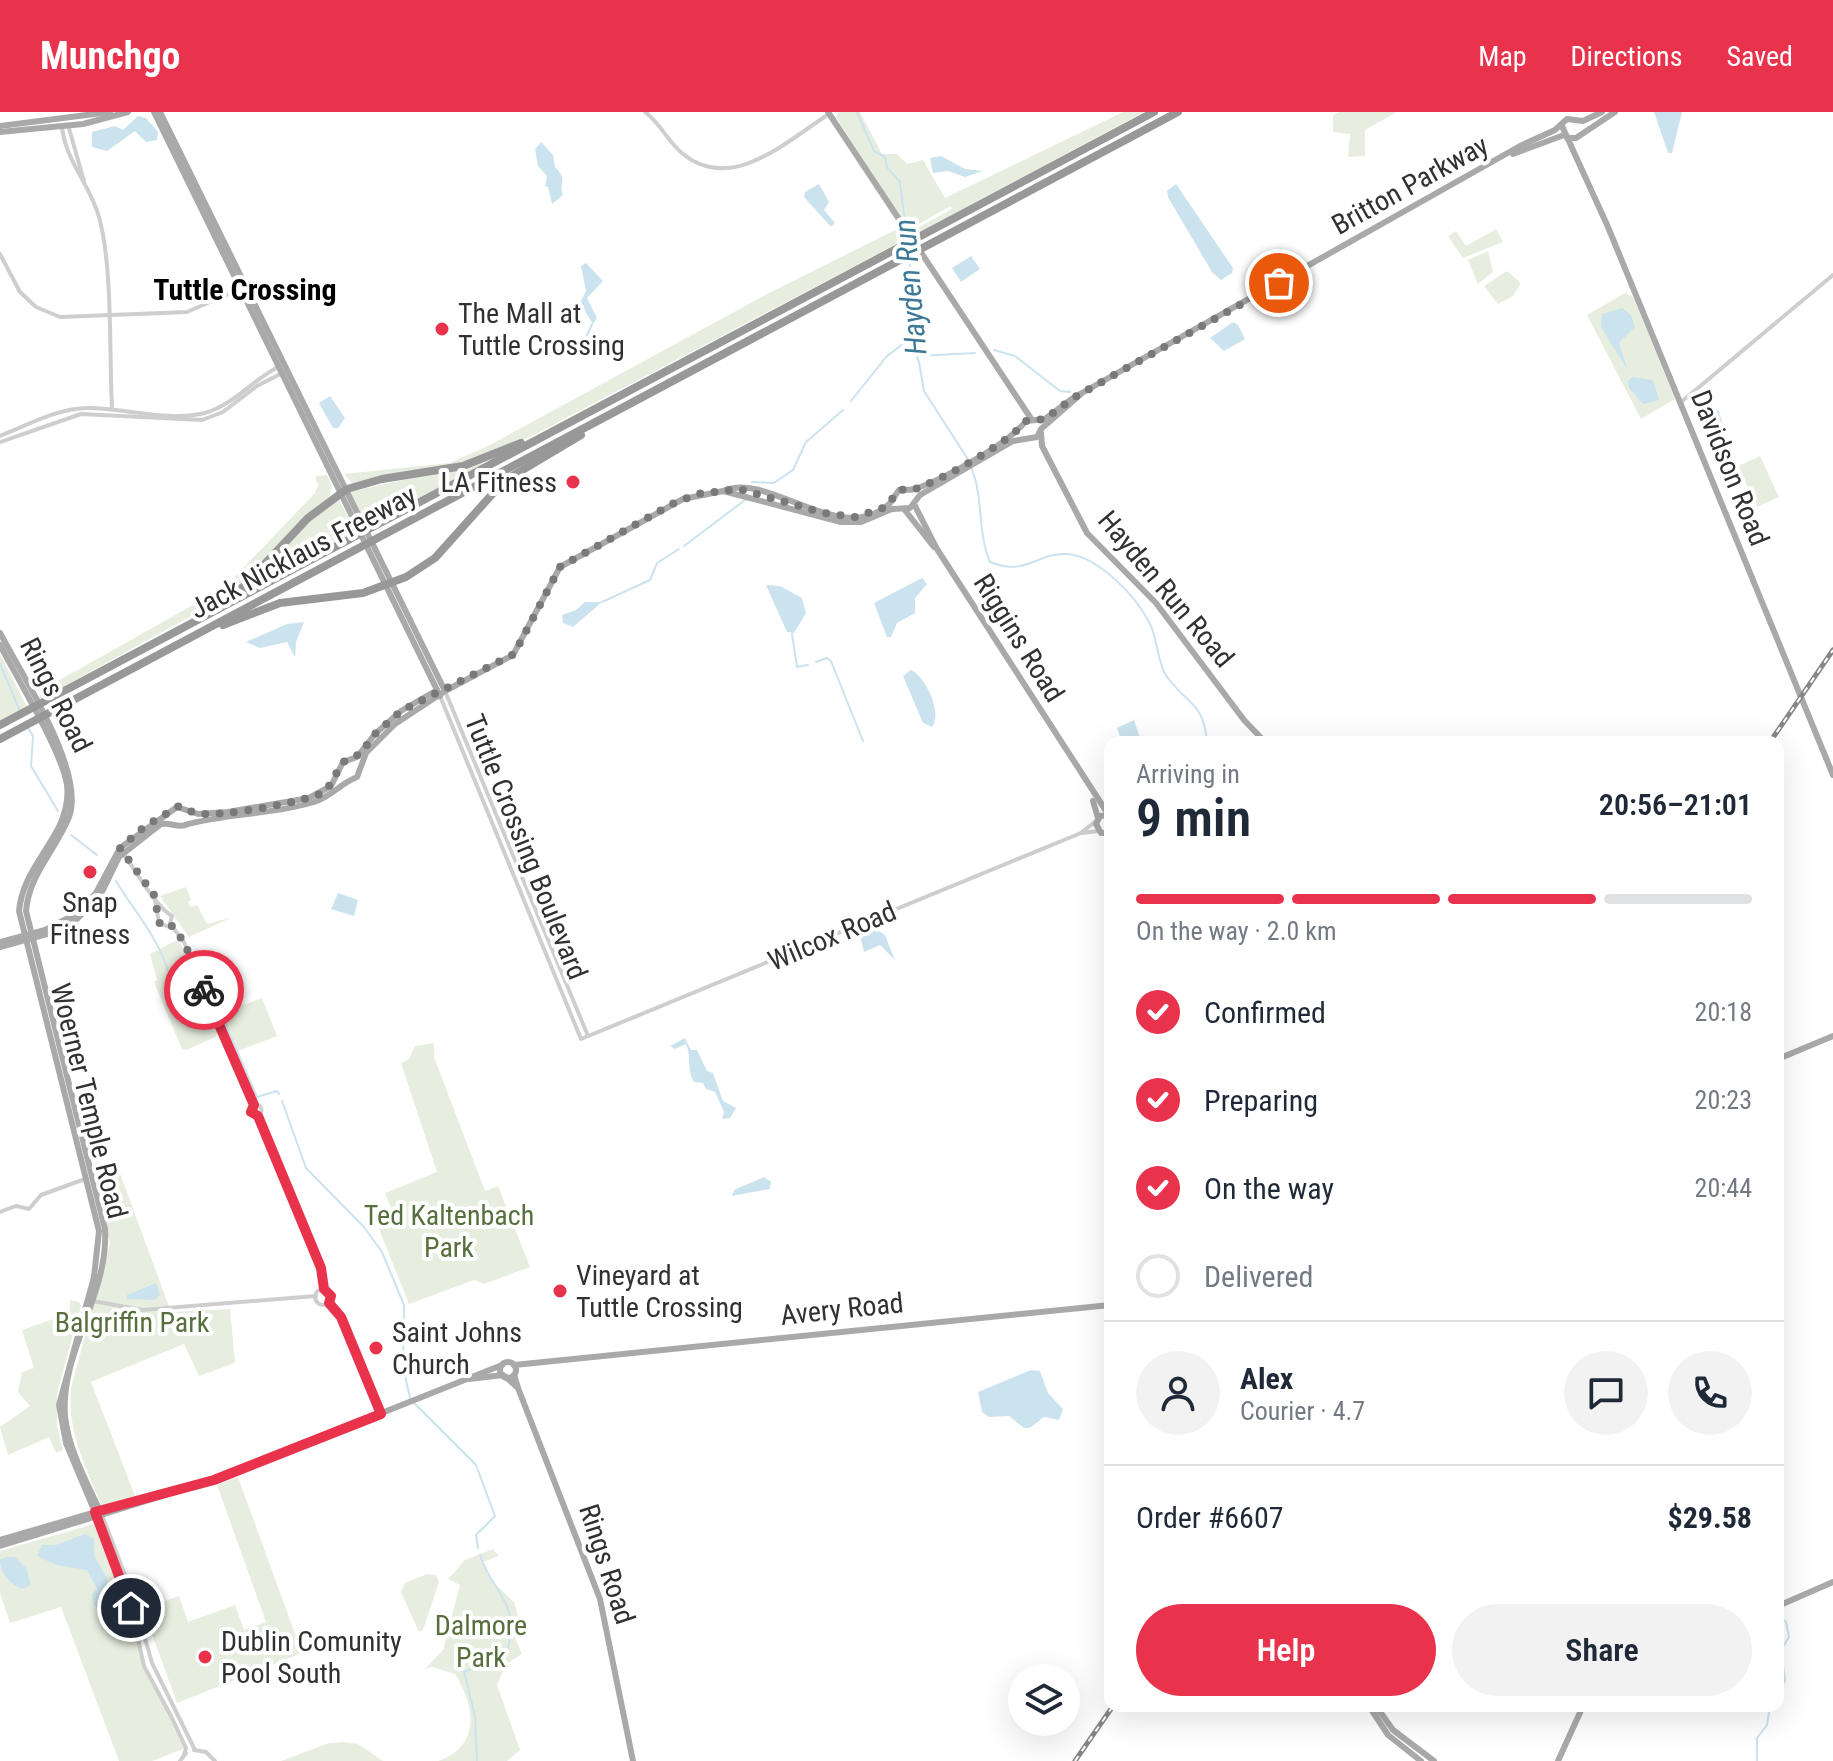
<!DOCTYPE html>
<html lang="en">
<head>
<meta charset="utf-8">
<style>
	:root { --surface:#fff; --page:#f2f2f3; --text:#1f2937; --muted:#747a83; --line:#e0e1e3; --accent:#e9324c }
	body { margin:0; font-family:"Roboto Condensed",sans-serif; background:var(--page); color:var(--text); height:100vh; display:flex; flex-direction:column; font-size:30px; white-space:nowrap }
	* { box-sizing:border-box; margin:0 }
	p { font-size:26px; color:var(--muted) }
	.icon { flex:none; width:44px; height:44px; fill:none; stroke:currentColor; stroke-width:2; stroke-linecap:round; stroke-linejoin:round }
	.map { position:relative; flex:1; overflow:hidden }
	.sheet { position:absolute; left:1104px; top:624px; width:680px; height:976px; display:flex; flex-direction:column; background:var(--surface); border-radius:16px; box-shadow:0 8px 32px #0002 }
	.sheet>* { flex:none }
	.fabs { position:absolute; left:1008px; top:1552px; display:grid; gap:16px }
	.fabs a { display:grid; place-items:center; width:72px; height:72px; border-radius:50%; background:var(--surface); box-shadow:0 8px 32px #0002; font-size:40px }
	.pin { position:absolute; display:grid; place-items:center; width:68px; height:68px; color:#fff; margin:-34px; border:4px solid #fff; border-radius:50%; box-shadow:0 2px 8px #0007 }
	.courier { position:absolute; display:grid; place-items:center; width:80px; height:80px; margin:-40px; border:6px solid #e9324c; border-radius:50%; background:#fff; color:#222; box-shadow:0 2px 10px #0007 }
	.head em { font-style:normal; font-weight:600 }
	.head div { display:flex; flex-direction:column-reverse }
	.head { display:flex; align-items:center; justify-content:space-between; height:136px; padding:0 32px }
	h1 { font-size:52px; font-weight:600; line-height:60px }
	.bar { display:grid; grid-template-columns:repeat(4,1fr); gap:12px 8px; align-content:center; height:96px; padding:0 32px }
	.bar i { height:10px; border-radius:6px; background:var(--line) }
	.bar .active { background:var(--accent) }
	.bar p { grid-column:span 4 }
	.line { display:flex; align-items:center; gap:20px; padding:0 32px; border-top:2px solid var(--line) }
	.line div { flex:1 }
	.round { display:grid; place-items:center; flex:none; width:84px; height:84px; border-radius:42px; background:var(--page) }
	ol { padding:0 32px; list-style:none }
	li { display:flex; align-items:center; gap:24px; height:88px }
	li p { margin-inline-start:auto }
	li .icon { padding:8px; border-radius:50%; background:var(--accent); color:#fff; stroke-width:4 }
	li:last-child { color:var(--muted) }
	li i { width:44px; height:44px; border:4px solid var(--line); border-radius:50% }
	.button { display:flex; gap:16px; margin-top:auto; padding:16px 32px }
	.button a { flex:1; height:92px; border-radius:48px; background:var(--accent); color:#fff; font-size:32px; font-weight:600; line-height:92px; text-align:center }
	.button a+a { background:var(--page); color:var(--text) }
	header { display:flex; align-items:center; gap:48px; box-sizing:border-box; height:112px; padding:0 40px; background:var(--accent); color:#fff }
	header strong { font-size:38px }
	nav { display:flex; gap:44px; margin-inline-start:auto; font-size:28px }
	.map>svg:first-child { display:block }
</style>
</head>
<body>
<header>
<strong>Munchgo</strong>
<nav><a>Map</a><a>Directions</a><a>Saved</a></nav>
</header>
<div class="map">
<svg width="1833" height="1649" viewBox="0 0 1833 1649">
	<rect width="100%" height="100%" fill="#fff"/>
	<!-- green -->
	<g fill="#e8eedf">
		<polygon points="839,0 860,0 882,42 897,42 907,52 923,48 945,86 1123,0 1144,0 912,124 910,120 952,97 951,94 908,118 836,5"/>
		<polygon points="1340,0 1397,0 1365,18 1365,44 1348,45 1350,22 1333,20 1333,3"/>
		<polygon points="901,115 908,126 528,326 465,351 352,371 344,362 449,351 488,334 767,182"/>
		<polygon points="1496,117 1503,130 1463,146 1448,124 1456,119 1466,134"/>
		<polygon points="1488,139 1493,160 1478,172 1468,148"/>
		<polygon points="1507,159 1521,171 1513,184 1498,192 1484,174"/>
		<polygon points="1625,181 1633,185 1675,287 1641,307 1587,203"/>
		<polygon points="1760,344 1779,385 1757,395 1738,354"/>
		<polygon points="480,350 483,352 367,413 350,380"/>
		<polygon points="327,363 332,375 329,385 254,462 220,488 39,588 40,579 225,475 315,381 318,373 315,364"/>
		<polygon points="338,386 356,419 246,478 299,418"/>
		<polygon points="0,542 27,595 0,609"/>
		<polygon points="186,775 191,788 188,790 191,795 197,793 207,812 233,805 189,825 160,784"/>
		<polygon points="179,827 218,919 216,925 186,938 182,937 154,870 157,868 150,842"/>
		<polygon points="262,886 277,924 238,939 222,901"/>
		<polygon points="434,931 434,945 485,1079 498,1074 530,1155 484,1172 474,1168 409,1192 379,1117 396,1109 385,1081 437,1060 401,951 409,947 415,934"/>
		<path d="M118,1056L171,1200L230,1197L235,1251L199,1264L184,1232L91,1270L135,1384L102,1394C85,1354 67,1320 71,1276L110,1131L95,1066Z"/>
		<polygon points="70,1188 79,1190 81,1194 57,1281 57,1314 63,1338 56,1341 49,1325 8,1343 0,1315 30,1294 18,1280 22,1260 34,1256 22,1218 70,1201"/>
		<polygon points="238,1365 302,1541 177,1591 143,1497 179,1484 188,1510 235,1493 244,1518 266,1510 217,1373"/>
		<polygon points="94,1412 128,1497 144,1554 186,1636 152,1649 119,1649 61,1495 10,1511 0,1481 0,1439"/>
		<path d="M493,1437L499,1444L483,1450L492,1469L514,1490L522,1517L513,1521L522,1542L506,1552L497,1573L520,1638L507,1649H438C480,1635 476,1595 455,1562L432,1555L425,1557L443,1538L460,1473L448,1467L465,1448Z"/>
		<polygon points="427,1462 436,1463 439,1470 423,1518 419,1520 401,1480 405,1471"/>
		<polygon points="343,1630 358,1632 383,1649 281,1649 329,1631"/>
	</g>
	<!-- water -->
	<g fill="#cbe3ee">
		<polygon points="1654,0 1682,0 1672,41 1668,41"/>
		<polygon points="138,4 146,6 158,20 157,28 146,30 135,19 107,39 92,35 92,20 115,14 123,18"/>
		<path d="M541,30L553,43L555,55C569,69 558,70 563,83L552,92L548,75L545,74L547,64L538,54L535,37Z"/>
		<polygon points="941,44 965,57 983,59 965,65 948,59 933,61 930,46"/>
		<polygon points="819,72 829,90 824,98 835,111 831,115 804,85 805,80"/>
		<polygon points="1176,72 1233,156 1232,161 1221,168 1212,160 1168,85 1167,79"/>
		<polygon points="971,144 980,157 961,170 952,156"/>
		<polygon points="586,151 603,169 587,186 597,206 593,212 580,191 586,179 581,154"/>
		<polygon points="1622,196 1631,203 1635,215 1619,231 1628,259 1601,215 1602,202"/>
		<polygon points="1233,210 1238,213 1245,227 1224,239 1210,226"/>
		<polygon points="1632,265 1653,268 1659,288 1643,292 1629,276 1628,269"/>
		<polygon points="330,284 345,306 338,316 333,316 319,291"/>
		<polygon points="1711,292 1719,299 1728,333 1725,338 1704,315 1699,298"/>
		<polygon points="922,466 927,472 915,486 915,501 897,511 891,525 887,525 874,491"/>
		<polygon points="766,473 780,474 802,486 806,501 794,521 787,520"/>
		<polygon points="585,490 602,490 573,515 563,511 562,503 576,498"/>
		<polygon points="304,510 296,530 295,545 287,530 260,536 246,530 287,512"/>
		<path d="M911,558C925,564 943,601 932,615L923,611L903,564Z"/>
		<polygon points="1134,608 1141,629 1122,630 1117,616"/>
		<polygon points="338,781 358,788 354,804 331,797"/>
		<polygon points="874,816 885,823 895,848 880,833 864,840 860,824"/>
		<path d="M685,926L691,938H697L707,959L713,961L723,989L736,996L730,1006L722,1007L724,1000L715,980L706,977L703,971L694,970C686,956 692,946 686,932L675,937L670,934Z"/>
		<polygon points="764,1065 771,1070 770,1077 732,1084 734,1078"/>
		<polygon points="156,1171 160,1183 155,1188 126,1187 127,1183"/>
		<polygon points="1031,1258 1040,1259 1048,1281 1063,1297 1059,1308 1044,1305 1030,1316 1024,1316 1009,1304 989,1305 982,1300 978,1280"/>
		<polygon points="85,1422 94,1427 94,1443 108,1469 104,1477 115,1488 110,1499 101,1500 94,1493 92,1482 97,1477 87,1458 56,1453 37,1444 42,1433 56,1433"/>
		<path d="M6,1445H15L26,1456L31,1473L22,1477C10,1472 0,1461 0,1448Z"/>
	</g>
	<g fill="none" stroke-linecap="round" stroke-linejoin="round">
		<!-- stream -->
		<g stroke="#cbe3ee" stroke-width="2">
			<polyline points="857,0 874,39 885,45 887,55 900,70 905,110"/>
			<polyline points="910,148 908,227 919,250 924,279 969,349"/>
			<polyline points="585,228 592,212"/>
			<polyline points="994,238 1015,244 1060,279 1070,280"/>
			<polyline points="917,244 975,241"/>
			<polyline points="851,289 887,244 907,229"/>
			<path d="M971,355C984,386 977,420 990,450C1027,465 1037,440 1067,442C1098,444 1137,485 1150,512C1158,528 1157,551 1167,565C1188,593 1204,591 1207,630"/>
			<polyline points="752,370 774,371 793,358 806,330 843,298"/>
			<polyline points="684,434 745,388"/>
			<polyline points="602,490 650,468 657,451 679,437"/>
			<polyline points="792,522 797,555 808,553"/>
			<polyline points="816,550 827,546 831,549 863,629"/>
			<polyline points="0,552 20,599"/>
			<polyline points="28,616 33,624 31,654 58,699"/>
			<polyline points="71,723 97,743"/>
			<path d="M116,769C134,799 158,825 168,859L171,861L199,855L203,860L257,985L277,979L279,982"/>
			<polyline points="282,989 306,1056 364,1115 382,1140 404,1193 403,1255 410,1286"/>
			<polyline points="414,1291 476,1353 495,1404 476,1423 478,1436"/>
			<polyline points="1778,1503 1786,1510 1789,1525 1781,1538 1785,1569 1778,1581"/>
			<path d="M477,1649L475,1604L464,1560L508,1541C508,1530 513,1518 511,1508C509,1488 487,1467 480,1443"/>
			<polyline points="1757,1649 1757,1626 1767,1613 1770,1594"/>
		</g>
		<!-- minor -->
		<g stroke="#cecece" stroke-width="4">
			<path d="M645,0C661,12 668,30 683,42C732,82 788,28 829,2"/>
			<polyline points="68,13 84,69"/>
			<path d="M62,14C65,49 90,72 99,105C113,156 109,240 112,296"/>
			<polyline points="0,142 20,180 36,195 60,205 187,200 242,176"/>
			<polyline points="1680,291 1833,163"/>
			<path d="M0,324C28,313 58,296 88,296C125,296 169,310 205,301C233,293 253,268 278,255"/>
			<polyline points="0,330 81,302 202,308 223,300 257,274 284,260"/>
			<polyline points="445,579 588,924"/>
			<polyline points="440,584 581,927 1081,721 1099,719"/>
			<polyline points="1082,720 1096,709"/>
			<path d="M123,741C135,758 156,795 172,804L169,815L159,811L154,783"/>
			<polyline points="171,813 184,830 254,993"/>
			<circle cx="256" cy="998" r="5.5"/>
			<polyline points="258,1004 321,1156 324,1177"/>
			<polyline points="0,1100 16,1094 29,1097 41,1083 85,1067"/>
			<circle cx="323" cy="1185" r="8"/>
			<polyline points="93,1189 142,1198 316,1184"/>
			<polyline points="329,1191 341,1205 381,1302"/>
			<polyline points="102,1403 132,1481 152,1551 195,1638"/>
			<polyline points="97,1405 131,1496 144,1554 172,1606 186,1636 184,1643"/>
			<polyline points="194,1638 206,1640 215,1649"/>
			<polyline points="180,1649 186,1641"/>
		</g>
		<!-- major -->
		<g stroke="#a9a9a9" stroke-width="6">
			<polyline points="154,0 440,584"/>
			<polyline points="160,0 445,579"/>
			<polyline points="828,0 1032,308"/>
			<polyline points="0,14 110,0"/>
			<polyline points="1562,14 1608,115 1833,663"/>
			<polyline points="0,20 83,12 128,0"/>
			<polyline points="1567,26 1576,26 1615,0"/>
			<polyline points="1513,42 1564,23"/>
			<polyline points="1041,321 1042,334 1087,421 1156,491 1244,608 1265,630"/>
			<path d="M723,379C770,359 839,435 888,393C893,389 895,383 899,378C906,377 912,379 918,376C947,365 1008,332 1026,309L1045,307L1073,286L1520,34L1555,18L1567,7L1583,9L1602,0"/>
			<polyline points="914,392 937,437 1108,702"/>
			<polyline points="904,397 934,435"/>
			<path d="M0,521C22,563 86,660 69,705C56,738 29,762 26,799L105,1117C109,1182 60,1240 65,1304C68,1337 88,1373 102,1403"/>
			<path d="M0,533C16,564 63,642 67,673C69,688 65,702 59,715C44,744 22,766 19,799L99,1119L94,1165L59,1293L66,1331L97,1405"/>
			<polyline points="1093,689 1098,706"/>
			<polyline points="1110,703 1100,704 1096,712 1101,721 1110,721"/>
			<polyline points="0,830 45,818 74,803 96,781 120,736 177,695 198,702 228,700 309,686 331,674 343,650 357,645 375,622 401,599 437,578"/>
			<path d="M0,835L54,820L77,807L100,784L119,745L161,712C170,710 177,716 185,713C226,701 272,703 314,690C331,685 341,671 357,665L366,641L395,612L445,579L513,543L560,455L683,387L723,379L841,410H861L892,397L910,396L920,383L1013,329L1037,325L1041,317L1081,282"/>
			<polyline points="1778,947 1833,924"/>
			<circle cx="508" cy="1258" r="8"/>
			<polyline points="514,1253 1110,1193"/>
			<polyline points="506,1265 518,1276 514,1263"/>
			<polyline points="469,1267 503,1263"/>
			<polyline points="518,1276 600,1487 633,1649"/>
			<polyline points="134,1389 166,1382"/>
			<polyline points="0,1428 96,1400"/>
			<polyline points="0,1434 214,1368 502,1253"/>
			<polyline points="1778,1494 1833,1470"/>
			<polyline points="1369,1594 1388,1623 1421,1649"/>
			<polyline points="1376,1594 1393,1618 1434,1649"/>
			<polyline points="1558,1649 1583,1594"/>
		</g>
		<!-- highway -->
		<g stroke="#989898" stroke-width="8">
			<polyline points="197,503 243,475 308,406 347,377 382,367 463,354 521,331"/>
			<polyline points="223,513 280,491 363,481 406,465 435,446 504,369 581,323"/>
			<polyline points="0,613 1154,0"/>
			<polyline points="0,627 1178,0"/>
		</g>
		<defs>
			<g id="rail">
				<polyline points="1770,630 1833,538"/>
				<polyline points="1075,1649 1113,1594"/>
			</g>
		</defs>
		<!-- rail casing -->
		<use href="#rail" stroke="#868686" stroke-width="5"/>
		<!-- rail -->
		<use href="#rail" stroke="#fff" stroke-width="2" stroke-dasharray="6" stroke-linecap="butt"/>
	</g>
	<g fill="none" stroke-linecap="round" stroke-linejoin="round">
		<!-- done -->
		<path stroke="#797979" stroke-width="8" stroke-dasharray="0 14.4" d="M204,878L184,830L171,813H160L154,783L120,736L144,715L179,694C186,695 190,700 196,701C218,706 308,690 326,679L343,650L360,642L375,622L401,599L514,542L560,455L672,392L697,382L739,377L824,401L855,405L886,395L899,378C906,377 912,379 918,376C948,364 1007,332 1026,309L1045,307L1073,286L1279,171"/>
		<!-- route -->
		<polyline stroke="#e9324c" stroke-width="10" points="131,1496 95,1400 214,1368 381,1302 341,1205 329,1191 331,1184 324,1177 321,1156 258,1004 251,1000 254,993 204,878"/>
	</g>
	<!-- markers -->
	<g fill="#e9324c" stroke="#fff" stroke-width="3">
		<circle cx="442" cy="217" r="8"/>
		<circle cx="573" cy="370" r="8"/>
		<circle cx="90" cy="760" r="8"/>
		<circle cx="560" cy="1179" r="8"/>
		<circle cx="376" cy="1236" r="8"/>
		<circle cx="205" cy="1545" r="8"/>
	</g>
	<g text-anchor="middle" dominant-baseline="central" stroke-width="8" stroke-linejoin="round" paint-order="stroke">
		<!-- street labels -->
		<g font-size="28" fill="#313131" stroke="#fff">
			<text transform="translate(1410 73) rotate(-29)">Britton Parkway</text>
			<text transform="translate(1730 356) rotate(68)">Davidson Road</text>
			<text transform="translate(303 440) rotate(-28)">Jack Nicklaus Freeway</text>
			<text transform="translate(1166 477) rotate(50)">Hayden Run Road</text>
			<text transform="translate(1019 526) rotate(58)">Riggins Road</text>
			<text transform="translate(56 583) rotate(63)">Rings Road</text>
			<text transform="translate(526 735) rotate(68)">Tuttle Crossing Boulevard</text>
			<text transform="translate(832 824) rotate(-23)">Wilcox Road</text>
			<text transform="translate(89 989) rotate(76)">Woerner Temple Road</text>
			<text transform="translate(842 1197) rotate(-6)">Avery Road</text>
			<text transform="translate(607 1452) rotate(72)">Rings Road</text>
		</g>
		<!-- poi labels -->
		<g font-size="28" fill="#313131" stroke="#fff" text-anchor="start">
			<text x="458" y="201">The Mall at<tspan x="458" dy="32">Tuttle Crossing</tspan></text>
			<text x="557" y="370" text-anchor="end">LA Fitness</text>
			<text x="90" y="790" text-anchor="middle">Snap<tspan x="90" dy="32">Fitness</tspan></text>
			<text x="576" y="1163">Vineyard at<tspan x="576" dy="32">Tuttle Crossing</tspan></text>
			<text x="392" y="1220">Saint Johns<tspan x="392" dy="32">Church</tspan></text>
			<text x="221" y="1529">Dublin Comunity<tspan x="221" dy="32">Pool South</tspan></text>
		</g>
		<!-- park labels -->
		<g font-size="28" fill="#576e3d" stroke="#fff">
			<text x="449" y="1103">Ted Kaltenbach<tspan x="449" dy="32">Park</tspan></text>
			<text x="132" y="1210">Balgriffin Park</text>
			<text x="481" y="1513">Dalmore<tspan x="481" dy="32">Park</tspan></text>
		</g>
		<!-- water labels -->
		<g font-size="30" font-style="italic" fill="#3c7996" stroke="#fff">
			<text transform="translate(910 175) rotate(-95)">Hayden Run</text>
		</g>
		<!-- neighbourhood labels -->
		<g font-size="30" font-weight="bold" fill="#000" stroke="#fff">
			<text x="245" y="177">Tuttle Crossing</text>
		</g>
	</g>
</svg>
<div class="fabs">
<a><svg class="icon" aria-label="layers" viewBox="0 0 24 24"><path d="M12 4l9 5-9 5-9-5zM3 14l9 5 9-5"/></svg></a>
</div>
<div class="pin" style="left:1279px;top:171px;background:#ea580c"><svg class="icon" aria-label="bag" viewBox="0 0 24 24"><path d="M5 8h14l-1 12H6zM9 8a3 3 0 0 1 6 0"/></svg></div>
<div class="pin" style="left:131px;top:1496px;background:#1f2937"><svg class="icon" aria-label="home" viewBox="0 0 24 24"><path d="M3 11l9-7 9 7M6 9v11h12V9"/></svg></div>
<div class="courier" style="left:204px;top:878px"><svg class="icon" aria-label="bike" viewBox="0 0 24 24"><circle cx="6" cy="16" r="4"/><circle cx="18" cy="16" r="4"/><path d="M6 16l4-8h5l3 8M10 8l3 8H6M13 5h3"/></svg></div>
<section class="sheet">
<div class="head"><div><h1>9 min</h1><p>Arriving in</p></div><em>20:56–21:01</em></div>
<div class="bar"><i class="active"></i><i class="active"></i><i class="active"></i><i></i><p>On the way · 2.0 km</p></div>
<ol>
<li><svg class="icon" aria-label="check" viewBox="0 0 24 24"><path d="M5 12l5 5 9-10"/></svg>Confirmed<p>20:18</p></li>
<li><svg class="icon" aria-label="check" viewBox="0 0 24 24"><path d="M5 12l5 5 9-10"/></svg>Preparing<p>20:23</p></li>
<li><svg class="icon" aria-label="check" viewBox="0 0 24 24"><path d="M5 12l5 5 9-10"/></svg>On the way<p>20:44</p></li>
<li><i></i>Delivered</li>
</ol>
<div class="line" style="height:144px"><a class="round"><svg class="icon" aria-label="person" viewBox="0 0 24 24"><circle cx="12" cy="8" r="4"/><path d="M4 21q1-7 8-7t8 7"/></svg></a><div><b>Alex</b><p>Courier · 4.7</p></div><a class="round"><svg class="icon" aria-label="chat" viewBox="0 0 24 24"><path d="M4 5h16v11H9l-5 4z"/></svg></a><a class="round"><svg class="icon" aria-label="phone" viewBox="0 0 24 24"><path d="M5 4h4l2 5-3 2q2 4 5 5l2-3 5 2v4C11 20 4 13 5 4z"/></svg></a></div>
<div class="line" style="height:104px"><div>Order #6607</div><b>$29.58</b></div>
<div class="button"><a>Help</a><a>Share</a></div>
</section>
</div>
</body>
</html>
